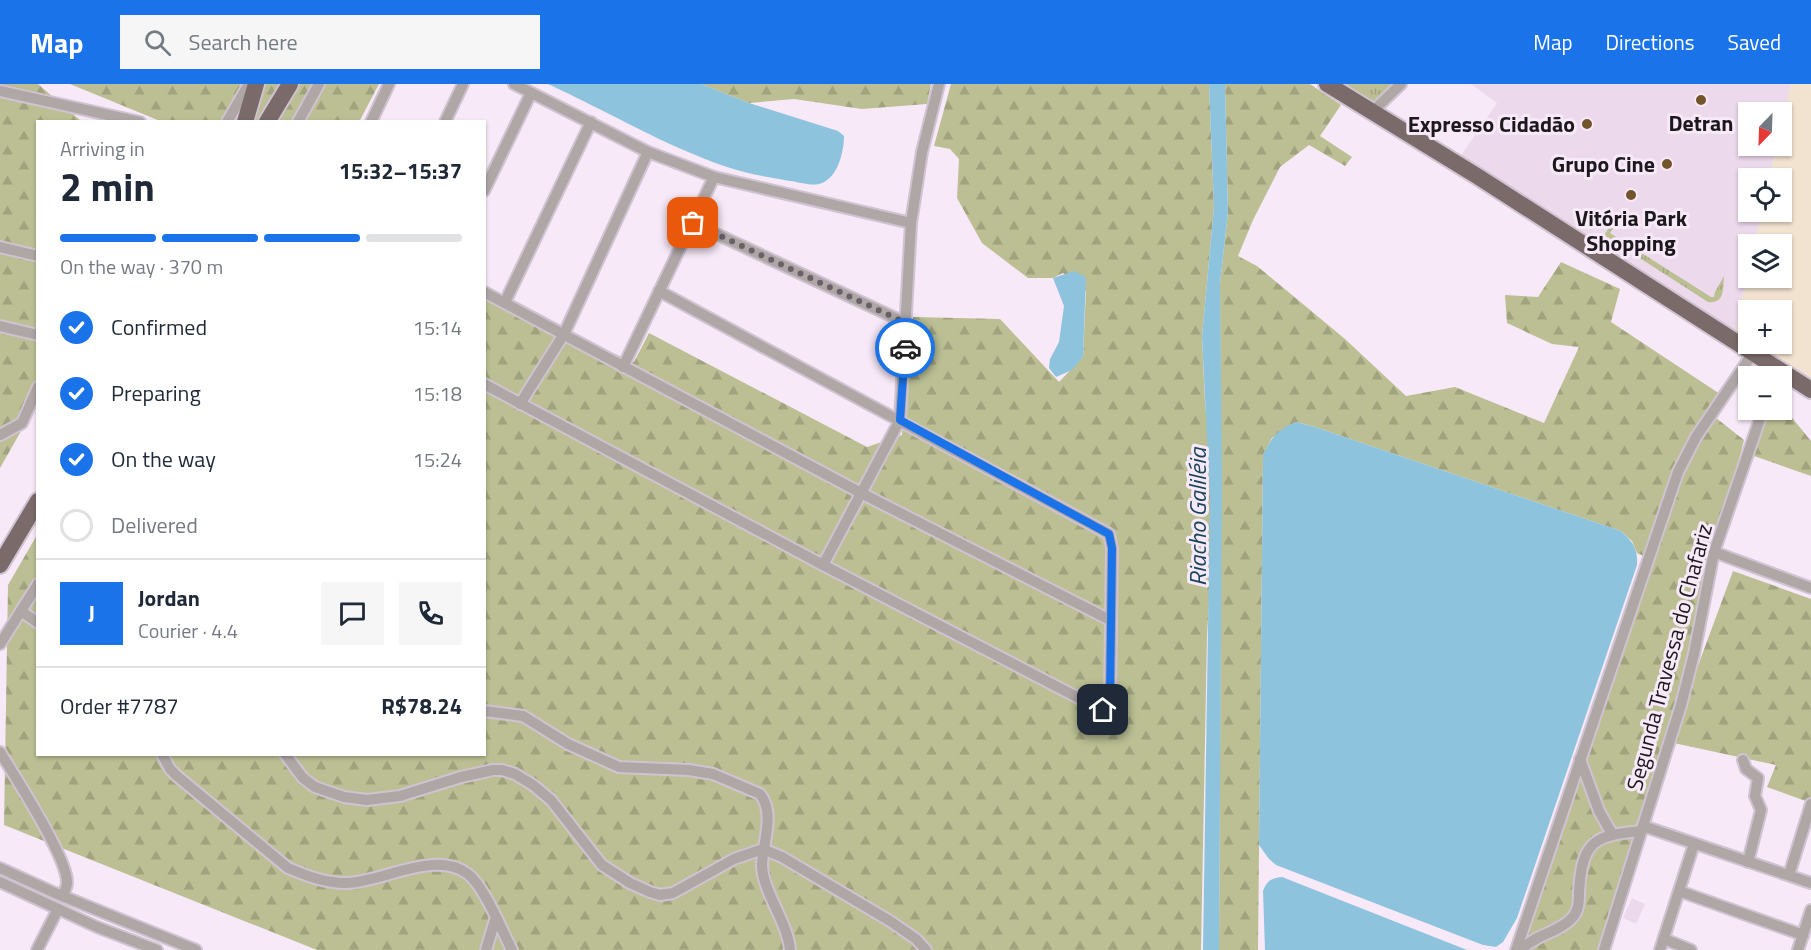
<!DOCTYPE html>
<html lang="en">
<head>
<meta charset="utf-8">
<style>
	:root { --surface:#fff; --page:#f6f6f7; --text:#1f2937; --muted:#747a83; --line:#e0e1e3; --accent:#1a73e8 }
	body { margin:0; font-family:"Titillium Web",sans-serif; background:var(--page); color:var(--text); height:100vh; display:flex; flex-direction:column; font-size:22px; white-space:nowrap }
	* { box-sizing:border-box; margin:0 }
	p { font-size:20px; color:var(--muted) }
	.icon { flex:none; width:33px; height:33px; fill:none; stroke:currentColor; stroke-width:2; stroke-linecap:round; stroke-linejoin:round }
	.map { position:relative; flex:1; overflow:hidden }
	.details { position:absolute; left:36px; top:36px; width:450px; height:636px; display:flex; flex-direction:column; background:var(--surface); border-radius:0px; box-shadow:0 2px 4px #0004 }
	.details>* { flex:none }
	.needle { width:39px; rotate:203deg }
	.buttons { position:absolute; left:1738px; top:18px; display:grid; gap:12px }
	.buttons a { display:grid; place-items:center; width:54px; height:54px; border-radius:0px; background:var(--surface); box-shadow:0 2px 4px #0004; font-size:30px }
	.pin { position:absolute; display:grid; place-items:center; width:51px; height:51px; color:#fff; margin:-26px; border-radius:12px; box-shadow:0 3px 9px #0006 }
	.courier { position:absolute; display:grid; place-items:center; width:60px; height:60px; margin:-30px; border:4px solid #1a73e8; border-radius:50%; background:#fff; color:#222; box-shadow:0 2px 8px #0007 }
	.overview em { font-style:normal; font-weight:700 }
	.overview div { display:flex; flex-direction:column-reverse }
	.overview { display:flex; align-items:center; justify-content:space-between; height:102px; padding:0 24px }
	h1 { font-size:39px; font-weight:700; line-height:45px }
	.bar { display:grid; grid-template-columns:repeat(4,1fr); gap:9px 6px; align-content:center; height:72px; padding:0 24px }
	.bar i { height:8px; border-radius:4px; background:var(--line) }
	.bar .selected { background:var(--accent) }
	.bar p { grid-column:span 4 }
	.line { display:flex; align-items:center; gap:15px; padding:0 24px; border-top:2px solid var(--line) }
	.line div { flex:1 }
	.round { display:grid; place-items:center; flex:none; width:63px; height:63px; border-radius:0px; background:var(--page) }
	ol { padding:0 24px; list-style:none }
	li { display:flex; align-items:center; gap:18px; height:66px }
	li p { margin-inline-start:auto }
	li .icon { padding:6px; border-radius:50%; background:var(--accent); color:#fff; stroke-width:4 }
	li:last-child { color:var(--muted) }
	li i { width:33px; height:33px; border:3px solid var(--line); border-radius:50% }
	header { display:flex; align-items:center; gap:36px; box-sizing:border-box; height:84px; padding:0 30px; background:var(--accent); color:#fff }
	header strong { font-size:28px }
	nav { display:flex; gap:33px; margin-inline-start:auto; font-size:21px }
	.search { width:420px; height:54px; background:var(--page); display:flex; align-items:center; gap:15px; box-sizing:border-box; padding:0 21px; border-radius:0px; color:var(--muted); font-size:22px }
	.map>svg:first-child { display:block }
</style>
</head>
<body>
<header>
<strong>Map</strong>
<div class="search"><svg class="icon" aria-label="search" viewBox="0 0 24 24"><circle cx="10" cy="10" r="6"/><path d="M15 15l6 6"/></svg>Search here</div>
<nav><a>Map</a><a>Directions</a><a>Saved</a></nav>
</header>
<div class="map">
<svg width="1811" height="866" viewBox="0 0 1811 866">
	<defs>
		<pattern id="grass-tufts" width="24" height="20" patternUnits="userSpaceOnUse" patternTransform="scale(1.5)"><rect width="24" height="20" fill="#bbbf93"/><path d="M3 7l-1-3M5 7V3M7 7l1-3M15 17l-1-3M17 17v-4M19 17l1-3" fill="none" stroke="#a0a37e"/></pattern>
		<pattern id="forest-firs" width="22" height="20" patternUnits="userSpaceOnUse" patternTransform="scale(1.5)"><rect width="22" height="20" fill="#bbbf93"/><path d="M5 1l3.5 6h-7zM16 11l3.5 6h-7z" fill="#a0a37e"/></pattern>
	</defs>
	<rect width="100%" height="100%" fill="#f7e9f8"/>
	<!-- built -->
	<g fill="#ecd9ec">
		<polygon points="1471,0 1791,0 1782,41 1782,28 1749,28 1749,62 1777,62 1769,94 1749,94 1749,128 1762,128 1754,160 1749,160 1749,183 1734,253 1458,76 1497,19"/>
		<polygon points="1632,814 1645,820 1636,840 1623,834"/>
	</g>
	<!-- industrial -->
	<path fill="#f2e2d0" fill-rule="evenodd" d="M1791,0H1811V299L1734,253L1749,183V194H1782V160H1754L1762,128H1782V94H1769L1777,62H1782V41ZM1749,226H1782V260H1749Z"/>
	<!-- grass -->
	<g fill="url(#grass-tufts)">
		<polygon points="1334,0 1399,0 1372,26"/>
		<path d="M1611,141L1614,143L1610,149L1711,213H1714L1715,208L1724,192C1723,204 1725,220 1708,218L1604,151Z"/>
	</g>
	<!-- forest -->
	<g fill="url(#forest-firs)">
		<polygon points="0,0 38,0 81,37 38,38 37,319 0,384"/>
		<polygon points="70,0 379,0 359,38 160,37"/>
		<polygon points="701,0 931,0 927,20 862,25 794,15 749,19"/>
		<polygon points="951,0 1209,0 1214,123 1202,253 1205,318 1215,419 1207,552 1201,866 317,866 4,741 8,501 37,451 38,670 484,670 485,212 514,228 634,278 649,249 867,363 902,351 913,233 1000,235 1059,298 1083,273 1086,207 1063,189 1053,194 1028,194 982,159 957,114 959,75 950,65 934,62"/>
		<polygon points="1225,0 1310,0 1341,21 1320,52 1352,73 1345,82 1309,61 1280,83 1253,136 1238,172 1257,182 1345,255 1406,312 1455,303 1544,339 1579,263 1552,260 1507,239 1505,211 1538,213 1561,178 1620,205 1611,238 1723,312 1711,330 1744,356 1711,484 1675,644 1733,487 1811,515 1811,719 1767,703 1776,681 1669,658 1599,866 1516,866 1648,474 1637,469 1632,457 1621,447 1315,343 1296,338 1272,354 1263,371 1258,866 1219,866 1221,484 1220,200 1228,128"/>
		<polygon points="1782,309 1786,311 1789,330 1811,357 1811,392 1754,372 1769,326 1782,326"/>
	</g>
	<!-- water -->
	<g fill="#8ec3de">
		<path d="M548,0H701L749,19L838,47L844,52C844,67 838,93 822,99C813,103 799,98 790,97C769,93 747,90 727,83C665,62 607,27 548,0Z"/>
		<polygon points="1209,0 1225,0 1228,128 1220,200 1222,395 1219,866 1203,866 1210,414 1202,253 1214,123"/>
		<polygon points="1074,187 1086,193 1083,273 1072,286 1056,293 1049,284 1050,275 1059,258 1064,222 1053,194"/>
		<path d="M1296,338L1315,343L1621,447C1633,458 1638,465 1637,481L1517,834L1503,858L1496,863L1483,861L1276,781L1269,775L1259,761L1263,371C1271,354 1278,345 1296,338Z"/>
		<path d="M1282,793L1467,866H1265L1263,807C1267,797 1271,794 1282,793Z"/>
	</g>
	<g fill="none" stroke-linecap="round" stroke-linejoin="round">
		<defs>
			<g id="minor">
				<polyline points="514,0 648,68 714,93 911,139"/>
				<polyline points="0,7 140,38"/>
				<polyline points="1372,28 1401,0"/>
				<polyline points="227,38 249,0"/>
				<polyline points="298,38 319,0"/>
				<polyline points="371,38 389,0"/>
				<polyline points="445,38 463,0"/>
				<polyline points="484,107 531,9"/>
				<polyline points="693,139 906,239"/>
				<polyline points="0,163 38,172"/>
				<polyline points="484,208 861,409 1110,536"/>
				<polyline points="505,218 591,38"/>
				<polyline points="0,242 38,251"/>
				<polyline points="623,283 714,93"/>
				<polyline points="484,300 823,481 1098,624 1107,624 1110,613 1112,464 1109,450 659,207"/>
				<polyline points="520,320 564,250 648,68"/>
				<polyline points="0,351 22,339 38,303"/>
				<polyline points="1714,468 1811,504"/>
				<polyline points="823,481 900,336 911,139 922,68 939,0"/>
				<polyline points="21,527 38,539"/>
				<polyline points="0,560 38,500"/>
				<path d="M484,627L523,632L568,660L619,683L689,686L713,690L760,710C776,730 762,760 762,782C763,808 788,839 790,866"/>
				<path d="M0,668C15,693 67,773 67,798C67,803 65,807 63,811"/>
				<path d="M162,670L170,685L177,692L288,784C307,792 325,799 346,799C381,799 435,765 468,790C484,802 502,847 512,866"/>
				<polyline points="285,670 303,694 315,703 344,713 367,716 400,712 461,693 493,686 502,686 515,690 533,701 551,716 602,781 630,799 650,808 660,811 673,809 734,775 763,765 782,773 890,837 916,855 926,866"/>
				<polyline points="1580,675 1599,727 1612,750"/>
				<polyline points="1743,676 1746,685 1758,694 1755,712 1761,726 1748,778"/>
				<polyline points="1643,742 1811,799"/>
				<polyline points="0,784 55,809 196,866"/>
				<polyline points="1789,791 1811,720"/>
				<polyline points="0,798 97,843 157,866"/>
				<polyline points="1679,807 1803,851"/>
				<polyline points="1664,855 1691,866"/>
				<polyline points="37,866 58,825"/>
				<polyline points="486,866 496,833"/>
				<polyline points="1516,866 1678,388 1696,353 1753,269"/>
				<path d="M1521,866C1534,851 1560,848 1572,834C1579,827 1579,817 1579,808C1582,757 1594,751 1642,747"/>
				<polyline points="1604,866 1681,621 1694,570 1714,468 1763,326"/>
				<polyline points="1660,866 1694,760"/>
				<polyline points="1798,866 1811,826"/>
			</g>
			<g id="primary">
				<polyline points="1327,0 1477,92 1811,306"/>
				<polyline points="245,38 256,0"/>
				<polyline points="267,38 290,0"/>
				<polyline points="0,481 38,417"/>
			</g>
		</defs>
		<!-- minor casing -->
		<use href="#minor" stroke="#d0c3d1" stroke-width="14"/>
		<!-- primary casing -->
		<use href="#primary" stroke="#d0c3d1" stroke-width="20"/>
		<!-- minor -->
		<use href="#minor" stroke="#afa6a6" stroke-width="10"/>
		<!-- primary -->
		<use href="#primary" stroke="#7a6a6a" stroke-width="16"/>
	</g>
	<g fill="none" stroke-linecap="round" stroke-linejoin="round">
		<!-- done -->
		<polyline stroke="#69616a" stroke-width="6" stroke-dasharray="0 10.8" points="693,139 906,239 905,264"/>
		<!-- route -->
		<polyline stroke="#1a73e8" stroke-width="8" points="905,264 900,336 1109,450 1112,464 1110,613 1108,622 1103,626"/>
	</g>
	<!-- markers -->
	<g fill="#725629" stroke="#f7e9f8" stroke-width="2">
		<circle cx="1701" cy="16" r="6"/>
		<circle cx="1587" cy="40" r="6"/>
		<circle cx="1667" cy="80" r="6"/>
		<circle cx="1631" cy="111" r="6"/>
	</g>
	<g text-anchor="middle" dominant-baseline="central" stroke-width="6" stroke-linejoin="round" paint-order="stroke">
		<!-- poi labels -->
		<g font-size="22" font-weight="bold" fill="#1c181d" stroke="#f7e9f8">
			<text x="1701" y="39">Detran</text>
			<text x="1575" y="40" text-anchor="end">Expresso Cidadão</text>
			<text x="1655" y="80" text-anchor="end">Grupo Cine</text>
			<text x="1631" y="134">Vitória Park<tspan x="1631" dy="25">Shopping</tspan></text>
		</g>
		<!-- street labels -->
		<g font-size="22" fill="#1c181d" stroke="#f7e9f8">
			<text transform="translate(1669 573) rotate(-75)">Segunda Travessa do Chafariz</text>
		</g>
		<!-- water labels -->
		<g font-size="24" font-style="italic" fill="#194559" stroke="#f7e9f8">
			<text transform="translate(1197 433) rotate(-90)">Riacho Galiléia</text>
		</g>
	</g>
</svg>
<div class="buttons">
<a><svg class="needle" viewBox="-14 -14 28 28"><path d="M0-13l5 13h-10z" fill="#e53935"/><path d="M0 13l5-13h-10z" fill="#747a83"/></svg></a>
<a><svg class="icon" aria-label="locate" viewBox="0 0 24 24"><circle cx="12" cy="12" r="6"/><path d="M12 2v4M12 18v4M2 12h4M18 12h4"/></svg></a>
<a><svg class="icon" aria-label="layers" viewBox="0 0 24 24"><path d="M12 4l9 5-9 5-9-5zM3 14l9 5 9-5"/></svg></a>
<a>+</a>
<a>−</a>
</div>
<div class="pin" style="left:693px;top:139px;background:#ea580c"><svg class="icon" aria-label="bag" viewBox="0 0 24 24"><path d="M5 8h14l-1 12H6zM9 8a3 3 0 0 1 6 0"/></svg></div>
<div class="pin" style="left:1103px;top:626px;background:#1f2937"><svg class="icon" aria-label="home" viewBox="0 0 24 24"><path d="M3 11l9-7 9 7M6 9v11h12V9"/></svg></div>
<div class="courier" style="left:905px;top:264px"><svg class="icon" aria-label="car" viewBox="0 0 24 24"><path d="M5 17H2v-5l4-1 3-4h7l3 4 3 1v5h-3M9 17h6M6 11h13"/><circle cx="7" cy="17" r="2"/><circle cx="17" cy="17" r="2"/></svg></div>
<section class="details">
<div class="overview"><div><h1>2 min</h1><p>Arriving in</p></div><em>15:32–15:37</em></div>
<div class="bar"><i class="selected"></i><i class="selected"></i><i class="selected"></i><i></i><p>On the way · 370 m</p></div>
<ol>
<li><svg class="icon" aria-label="check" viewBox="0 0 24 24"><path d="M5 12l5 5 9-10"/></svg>Confirmed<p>15:14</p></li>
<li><svg class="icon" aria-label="check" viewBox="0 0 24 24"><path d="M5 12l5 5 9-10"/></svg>Preparing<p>15:18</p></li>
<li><svg class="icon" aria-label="check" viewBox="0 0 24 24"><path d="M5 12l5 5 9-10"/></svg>On the way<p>15:24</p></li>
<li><i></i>Delivered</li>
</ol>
<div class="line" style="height:108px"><b class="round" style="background:var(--accent);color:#fff">J</b><div><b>Jordan</b><p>Courier · 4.4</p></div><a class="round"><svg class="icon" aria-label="chat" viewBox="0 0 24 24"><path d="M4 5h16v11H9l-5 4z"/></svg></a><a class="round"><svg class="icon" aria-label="phone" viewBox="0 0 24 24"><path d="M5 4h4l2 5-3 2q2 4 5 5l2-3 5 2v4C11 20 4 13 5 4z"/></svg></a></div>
<div class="line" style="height:78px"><div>Order #7787</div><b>R$78.24</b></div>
</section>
</div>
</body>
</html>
